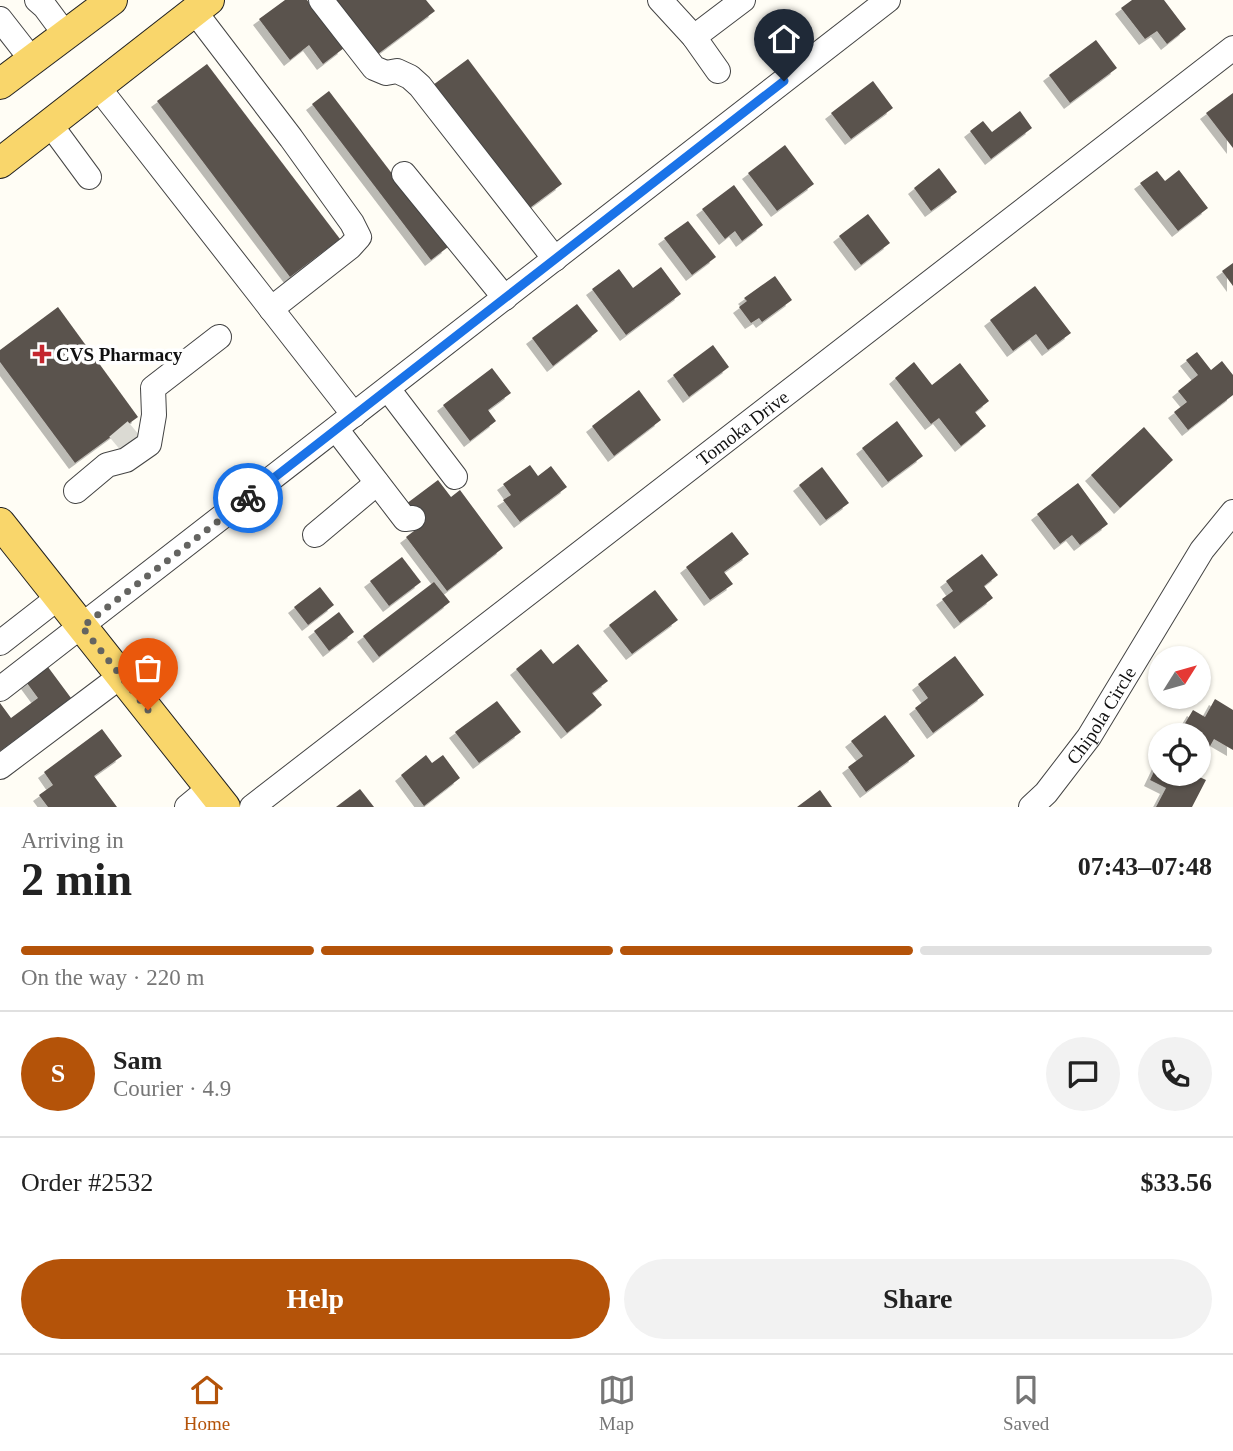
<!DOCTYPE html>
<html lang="en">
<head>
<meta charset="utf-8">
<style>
	:root { --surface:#fff; --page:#f2f2f2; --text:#222; --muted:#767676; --line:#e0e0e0; --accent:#b45309 }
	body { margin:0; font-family:"Times New Roman",serif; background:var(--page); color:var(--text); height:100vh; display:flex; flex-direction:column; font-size:26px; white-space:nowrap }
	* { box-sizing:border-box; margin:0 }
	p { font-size:23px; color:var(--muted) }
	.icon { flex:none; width:38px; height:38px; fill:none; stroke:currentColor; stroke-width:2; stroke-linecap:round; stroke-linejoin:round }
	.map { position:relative; height:807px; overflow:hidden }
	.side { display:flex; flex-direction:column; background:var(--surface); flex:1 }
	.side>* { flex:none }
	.needle { width:46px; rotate:53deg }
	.buttons { position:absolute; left:1148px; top:646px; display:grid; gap:14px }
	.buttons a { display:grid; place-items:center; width:63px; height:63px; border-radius:50%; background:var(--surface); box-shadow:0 2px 5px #0004; font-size:35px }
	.pin { position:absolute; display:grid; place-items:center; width:60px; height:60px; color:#fff; margin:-72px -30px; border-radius:50% 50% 50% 0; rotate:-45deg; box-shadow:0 0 7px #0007 }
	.pin .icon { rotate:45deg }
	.courier { position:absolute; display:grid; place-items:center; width:70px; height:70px; margin:-35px; border:5px solid #1a73e8; border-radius:50%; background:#fff; color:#222; box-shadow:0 2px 9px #0007 }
	.summary em { font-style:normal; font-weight:700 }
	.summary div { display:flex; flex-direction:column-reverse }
	.summary { display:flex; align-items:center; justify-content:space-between; height:119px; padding:0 21px }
	h1 { font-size:46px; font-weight:700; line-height:52px }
	.bar { display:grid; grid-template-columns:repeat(4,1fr); gap:10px 7px; align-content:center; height:84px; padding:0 21px }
	.bar i { height:9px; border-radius:5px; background:var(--line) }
	.bar .active { background:var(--accent) }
	.bar p { grid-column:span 4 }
	.line { display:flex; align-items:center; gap:18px; padding:0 21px; border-top:2px solid var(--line) }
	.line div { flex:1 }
	.round { display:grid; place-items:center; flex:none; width:74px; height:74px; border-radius:37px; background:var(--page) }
	.button { display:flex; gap:14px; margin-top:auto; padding:14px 21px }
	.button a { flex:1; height:80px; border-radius:42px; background:var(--accent); color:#fff; font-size:28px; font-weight:700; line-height:80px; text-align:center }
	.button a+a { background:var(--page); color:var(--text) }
	.menu { display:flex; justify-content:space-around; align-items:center; height:98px; border-top:2px solid var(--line); background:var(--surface); font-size:19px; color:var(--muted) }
	.menu a { display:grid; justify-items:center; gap:4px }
	.menu .active { color:var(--accent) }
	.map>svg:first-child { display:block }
</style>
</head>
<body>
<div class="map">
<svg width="1233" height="807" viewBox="0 0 1233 807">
	<defs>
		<filter id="shadow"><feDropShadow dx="-6" dy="6" stdDeviation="0" flood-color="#0004"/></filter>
	</defs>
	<rect width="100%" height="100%" fill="#fffdf5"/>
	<!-- building -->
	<g fill="#5a524d" filter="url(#shadow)">
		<polygon points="285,0 307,0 344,48 323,64 309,45 290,60 259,19"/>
		<polygon points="335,0 426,0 435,11 374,57"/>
		<polygon points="1132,0 1164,0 1186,29 1167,44 1157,31 1145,39 1121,8"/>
		<polygon points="1096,40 1117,68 1070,103 1049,75"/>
		<polygon points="468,59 562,184 527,210 433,85"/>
		<polygon points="207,64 340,239 290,277 157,101"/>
		<polygon points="873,81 893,108 851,139 831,113"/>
		<polygon points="329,91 448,247 431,260 312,104"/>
		<polygon points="1233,93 1233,148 1206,113"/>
		<polygon points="1020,111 1032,128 991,159 970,131 983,121 992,132"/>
		<polygon points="785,145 814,184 777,211 748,173"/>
		<polygon points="939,168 957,192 931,211 914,188"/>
		<polygon points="1179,170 1208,208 1178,231 1140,183 1157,171 1165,181"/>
		<polygon points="734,185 763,225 742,241 735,231 725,239 702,209"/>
		<polygon points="868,214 890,243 861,265 839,236"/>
		<polygon points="688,221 716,257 692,275 664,238"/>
		<polygon points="1233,263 1233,286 1222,271"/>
		<polygon points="661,267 681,294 626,335 592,289 619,269 633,288"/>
		<polygon points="775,276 792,300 762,322 759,318 751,323 739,307 747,301 744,298"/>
		<polygon points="1035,286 1071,333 1048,350 1036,334 1013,351 990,320"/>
		<polygon points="577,304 598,331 553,366 532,338"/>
		<polygon points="58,307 138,417 75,463 0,362 0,350"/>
		<polygon points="713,345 729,367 689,397 673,375"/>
		<polygon points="1197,352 1211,370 1222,361 1233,375 1233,395 1188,430 1174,412 1187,402 1178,391 1198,375 1186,360"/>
		<polygon points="914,362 932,385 960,363 989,401 975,412 986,426 961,446 939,418 931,424 895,378"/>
		<polygon points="492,368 511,393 488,410 496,421 470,441 443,405"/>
		<polygon points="639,390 661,420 614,456 592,426"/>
		<polygon points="897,421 923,456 888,482 862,448"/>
		<polygon points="1144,427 1173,460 1120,508 1091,475"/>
		<polygon points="530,465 538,476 551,466 567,487 520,522 503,500 511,495 503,484"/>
		<polygon points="822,467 849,503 826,520 799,485"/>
		<polygon points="438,480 451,497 460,490 503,548 447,591 406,537 422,525 406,504"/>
		<polygon points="1078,483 1108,524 1080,545 1072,535 1060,544 1037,514"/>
		<polygon points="732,532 749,554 724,572 733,584 710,600 686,567"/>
		<polygon points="982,554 998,575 984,586 993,598 960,623 942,599 953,591 946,581"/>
		<polygon points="402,557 421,582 389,606 370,581"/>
		<polygon points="434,582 450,602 379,657 363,636"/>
		<polygon points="320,587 334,605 308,625 294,607"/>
		<polygon points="655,590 678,620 632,654 609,625"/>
		<polygon points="339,612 354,632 329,651 314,631"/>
		<polygon points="578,644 608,681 592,693 602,705 567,733 516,669 541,649 553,664"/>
		<polygon points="955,656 984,695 933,733 915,708 928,698 918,684"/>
		<polygon points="48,667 71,698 0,751 0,703 11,718 38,698 27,683"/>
		<polygon points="1215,699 1233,710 1233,750 1214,739 1205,755 1199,752 1199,735 1178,735 1193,710 1205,717"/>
		<polygon points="497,701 521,732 479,763 455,732"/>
		<polygon points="885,715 915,756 866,792 848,767 863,756 851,741"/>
		<polygon points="102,729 122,756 94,776 117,807 48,807 39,795 53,785 44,772"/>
		<polygon points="426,755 432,763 443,755 460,778 424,806 401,775"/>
		<polygon points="1160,759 1160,774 1193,774 1206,780 1192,807 1156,807 1166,788 1150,780"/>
		<polygon points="360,789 374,807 336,807"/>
		<polygon points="820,790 832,807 797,807"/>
	</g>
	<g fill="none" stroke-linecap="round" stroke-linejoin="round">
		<!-- minor-tunnel -->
		<polyline stroke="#dbdad3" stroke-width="24" stroke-dasharray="24 12" stroke-linecap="butt" points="117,446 136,430"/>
		<defs>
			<g id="minor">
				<polyline points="37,0 45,7 65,34"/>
				<polyline points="321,0 374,68 386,73 397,71 410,77 420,86 555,259"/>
				<polyline points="660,0 694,37 718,71"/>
				<polyline points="195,12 291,138 352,223 359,237 350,247 271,309"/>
				<polyline points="0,19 32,60"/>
				<polyline points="694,37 743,0"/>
				<polyline points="98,87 354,415"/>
				<polyline points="50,124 89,177"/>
				<polyline points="404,174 505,298"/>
				<polyline points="388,389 455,477"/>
				<polyline points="336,429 405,519 413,518"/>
				<polyline points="76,491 107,465 126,460 149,444 154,415 153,388 219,337"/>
				<polyline points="315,535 377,483"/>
				<polyline points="0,643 59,597"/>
				<polyline points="0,689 888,0"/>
				<polyline points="0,767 121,676"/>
				<polyline points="187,807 210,788"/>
				<path id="s1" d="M252,807L1233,48"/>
				<path id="s2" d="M1031,807L1046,793L1089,737L1202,550L1233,512"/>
			</g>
			<g id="major">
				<polyline points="0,84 112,0"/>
				<polyline points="0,163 209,0"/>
				<polyline points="0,523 225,807"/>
			</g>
		</defs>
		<!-- minor casing -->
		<use href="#minor" stroke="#444" stroke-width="26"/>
		<!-- major casing -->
		<use href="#major" stroke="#222" stroke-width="32"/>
		<!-- minor -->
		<use href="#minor" stroke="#fff" stroke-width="24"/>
		<!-- major -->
		<use href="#major" stroke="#f9d66b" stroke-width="30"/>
	</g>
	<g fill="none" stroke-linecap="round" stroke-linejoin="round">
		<!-- done -->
		<polyline stroke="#646461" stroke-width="7" stroke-dasharray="0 12.6" points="148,710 82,627 248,498"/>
		<!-- route -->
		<polyline stroke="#1a73e8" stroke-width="9" points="248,498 784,81"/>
	</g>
	<!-- markers -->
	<path fill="#c4262e" stroke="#fff" stroke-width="2.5" d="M38.5 343.5h7v7h7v7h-7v7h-7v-7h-7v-7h7z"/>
	<g text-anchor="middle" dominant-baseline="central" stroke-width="7" stroke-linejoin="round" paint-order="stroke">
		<!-- poi labels -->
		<g font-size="19" font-weight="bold" fill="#111" stroke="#fff" text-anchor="start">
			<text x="56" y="354">CVS Pharmacy</text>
		</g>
		<!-- street labels -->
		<g font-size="19" fill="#111" stroke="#fff">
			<text stroke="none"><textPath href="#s1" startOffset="620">Tomoka Drive</textPath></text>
			<text stroke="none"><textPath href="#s2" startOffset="116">Chipola Circle</textPath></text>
		</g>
	</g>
</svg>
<div class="buttons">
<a><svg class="needle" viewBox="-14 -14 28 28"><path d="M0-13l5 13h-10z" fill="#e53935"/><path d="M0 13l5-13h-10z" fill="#767676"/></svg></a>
<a><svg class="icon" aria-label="locate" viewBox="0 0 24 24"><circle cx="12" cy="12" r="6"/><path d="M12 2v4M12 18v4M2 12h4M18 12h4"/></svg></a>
</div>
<div class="pin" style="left:148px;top:710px;background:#ea580c"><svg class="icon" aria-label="bag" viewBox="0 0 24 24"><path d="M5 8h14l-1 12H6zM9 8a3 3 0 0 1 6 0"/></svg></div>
<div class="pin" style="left:784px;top:81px;background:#1f2937"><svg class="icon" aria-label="home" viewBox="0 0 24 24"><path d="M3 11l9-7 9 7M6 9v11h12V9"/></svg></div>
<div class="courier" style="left:248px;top:498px"><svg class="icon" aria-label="bike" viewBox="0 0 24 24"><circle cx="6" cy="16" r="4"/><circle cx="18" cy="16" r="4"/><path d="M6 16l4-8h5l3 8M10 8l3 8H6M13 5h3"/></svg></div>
</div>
<section class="side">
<div class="summary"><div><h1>2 min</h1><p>Arriving in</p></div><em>07:43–07:48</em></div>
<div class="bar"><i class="active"></i><i class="active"></i><i class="active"></i><i></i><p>On the way · 220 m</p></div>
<div class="line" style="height:126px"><b class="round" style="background:var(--accent);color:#fff">S</b><div><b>Sam</b><p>Courier · 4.9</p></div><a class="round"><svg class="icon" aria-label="chat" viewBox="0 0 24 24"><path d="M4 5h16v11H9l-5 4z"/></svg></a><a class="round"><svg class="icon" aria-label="phone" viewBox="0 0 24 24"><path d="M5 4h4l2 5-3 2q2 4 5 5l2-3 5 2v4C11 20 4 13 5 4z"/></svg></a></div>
<div class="line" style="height:91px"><div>Order #2532</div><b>$33.56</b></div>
<div class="button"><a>Help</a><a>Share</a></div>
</section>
<nav class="menu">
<a class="active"><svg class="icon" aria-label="home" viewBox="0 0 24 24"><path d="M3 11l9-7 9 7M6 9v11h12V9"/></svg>Home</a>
<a><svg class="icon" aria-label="map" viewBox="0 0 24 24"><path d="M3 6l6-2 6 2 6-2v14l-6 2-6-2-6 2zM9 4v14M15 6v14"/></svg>Map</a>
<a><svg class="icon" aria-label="saved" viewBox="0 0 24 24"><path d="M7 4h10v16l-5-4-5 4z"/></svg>Saved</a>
</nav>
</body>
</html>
